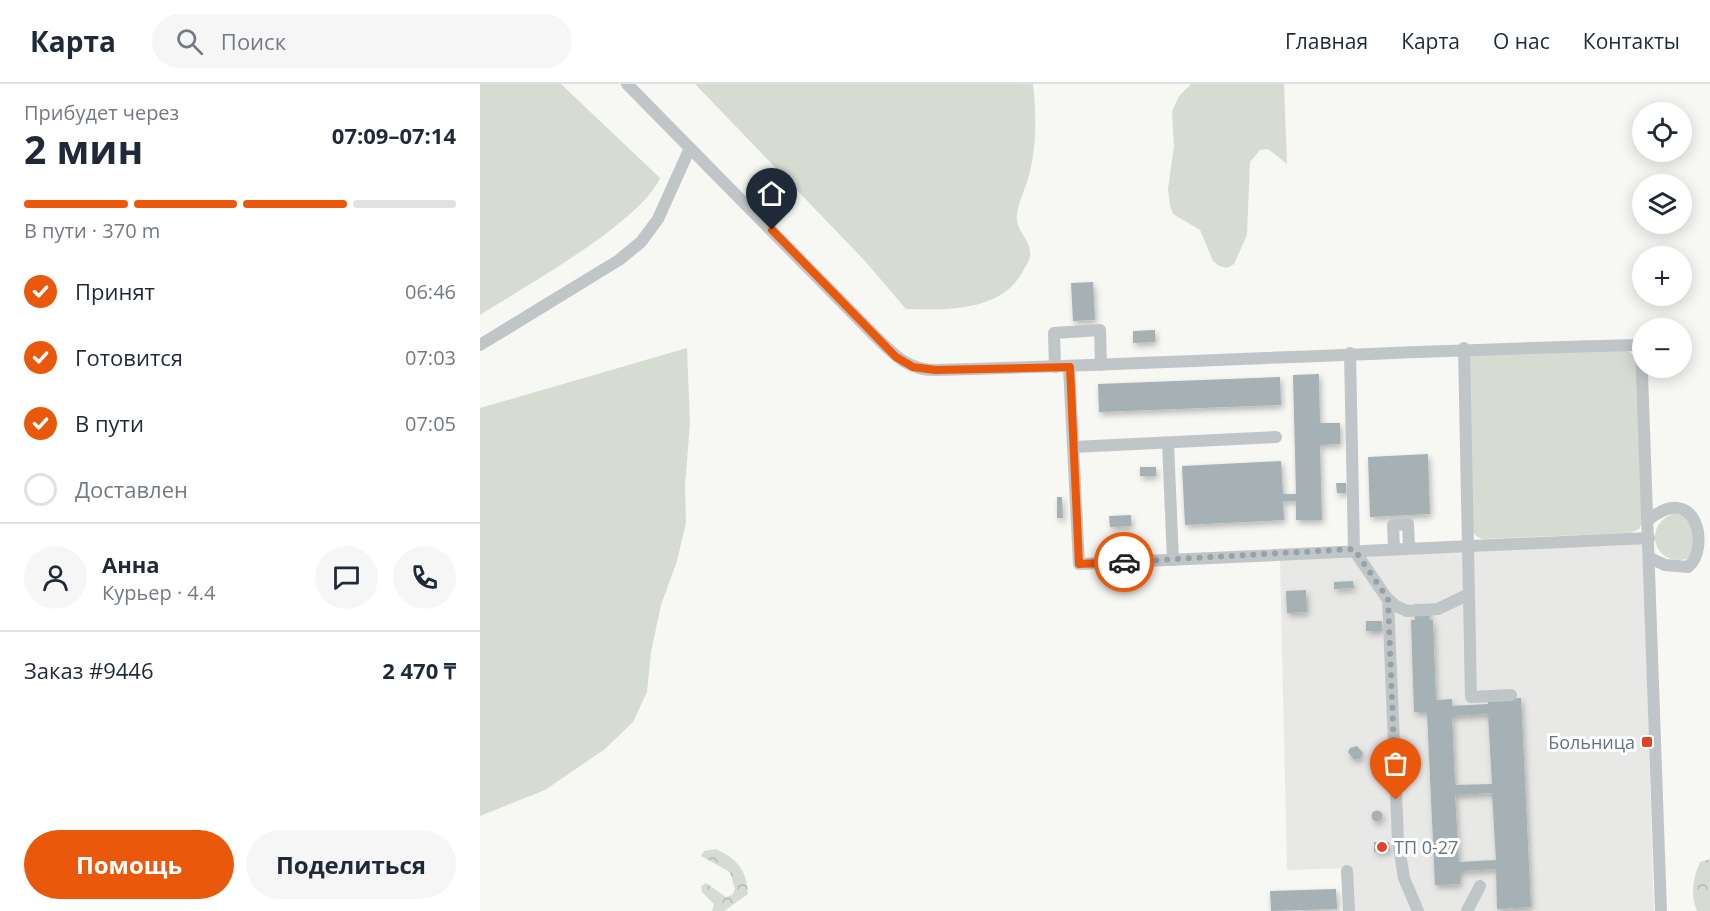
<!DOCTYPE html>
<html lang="ru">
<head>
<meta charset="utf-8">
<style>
	:root { --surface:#fff; --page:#f6f6f7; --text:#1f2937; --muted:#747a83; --line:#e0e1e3; --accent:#ea580c }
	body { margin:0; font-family:"Open Sans",sans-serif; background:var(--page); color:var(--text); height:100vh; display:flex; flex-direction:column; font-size:22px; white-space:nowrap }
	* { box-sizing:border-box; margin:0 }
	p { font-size:20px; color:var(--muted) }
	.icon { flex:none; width:33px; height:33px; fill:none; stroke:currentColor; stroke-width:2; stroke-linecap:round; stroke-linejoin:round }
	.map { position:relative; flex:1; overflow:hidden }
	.sheet { display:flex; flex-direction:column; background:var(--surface); width:480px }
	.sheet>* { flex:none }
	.buttons { position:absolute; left:1152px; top:18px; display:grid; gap:12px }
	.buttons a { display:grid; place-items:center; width:60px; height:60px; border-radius:50%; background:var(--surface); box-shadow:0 3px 15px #0003; font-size:30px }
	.pin { position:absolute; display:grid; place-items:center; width:51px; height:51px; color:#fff; margin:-62px -26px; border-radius:50% 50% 50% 0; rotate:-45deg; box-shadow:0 0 6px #0007 }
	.pin .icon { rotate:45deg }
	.courier { position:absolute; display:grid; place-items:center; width:60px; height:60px; margin:-30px; border:4px solid #ea580c; border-radius:50%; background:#fff; color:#222; box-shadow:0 2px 8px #0007 }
	.overview em { font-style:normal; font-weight:700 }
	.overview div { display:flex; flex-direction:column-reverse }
	.overview { display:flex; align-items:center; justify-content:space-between; height:102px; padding:0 24px }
	h1 { font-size:39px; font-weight:700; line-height:45px }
	.bar { display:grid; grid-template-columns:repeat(4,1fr); gap:9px 6px; align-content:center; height:72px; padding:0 24px }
	.bar i { height:8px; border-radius:4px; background:var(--line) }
	.bar .current { background:var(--accent) }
	.bar p { grid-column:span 4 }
	.line { display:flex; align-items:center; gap:15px; padding:0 24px; border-top:2px solid var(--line) }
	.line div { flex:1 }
	.round { display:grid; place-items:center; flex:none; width:63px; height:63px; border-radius:32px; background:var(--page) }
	ol { padding:0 24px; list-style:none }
	li { display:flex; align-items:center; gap:18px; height:66px }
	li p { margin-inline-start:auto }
	li .icon { padding:6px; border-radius:50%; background:var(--accent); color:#fff; stroke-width:4 }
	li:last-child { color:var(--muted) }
	li i { width:33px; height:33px; border:3px solid var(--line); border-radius:50% }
	.button { display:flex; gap:12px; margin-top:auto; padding:12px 24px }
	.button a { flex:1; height:69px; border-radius:36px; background:var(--accent); color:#fff; font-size:24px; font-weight:700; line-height:69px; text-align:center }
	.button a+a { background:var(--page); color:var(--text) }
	header { display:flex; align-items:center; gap:36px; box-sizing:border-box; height:84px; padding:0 30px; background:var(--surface); border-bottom:2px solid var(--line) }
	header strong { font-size:28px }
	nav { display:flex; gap:33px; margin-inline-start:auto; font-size:21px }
	.search { width:420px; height:54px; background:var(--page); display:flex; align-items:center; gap:15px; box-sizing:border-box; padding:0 21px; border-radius:33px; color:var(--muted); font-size:22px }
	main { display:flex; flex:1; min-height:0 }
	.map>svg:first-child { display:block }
</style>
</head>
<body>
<header>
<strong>Карта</strong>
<div class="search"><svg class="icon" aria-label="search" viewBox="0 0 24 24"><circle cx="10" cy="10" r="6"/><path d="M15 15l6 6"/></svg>Поиск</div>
<nav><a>Главная</a><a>Карта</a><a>О нас</a><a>Контакты</a></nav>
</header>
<main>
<section class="sheet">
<div class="overview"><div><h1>2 мин</h1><p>Прибудет через</p></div><em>07:09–07:14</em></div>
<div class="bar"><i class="current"></i><i class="current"></i><i class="current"></i><i></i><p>В пути · 370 m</p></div>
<ol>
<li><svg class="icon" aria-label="check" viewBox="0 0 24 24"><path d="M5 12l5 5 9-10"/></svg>Принят<p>06:46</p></li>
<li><svg class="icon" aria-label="check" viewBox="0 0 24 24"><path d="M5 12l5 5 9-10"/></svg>Готовится<p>07:03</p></li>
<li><svg class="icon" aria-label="check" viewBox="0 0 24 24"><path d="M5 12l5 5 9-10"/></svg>В пути<p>07:05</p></li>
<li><i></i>Доставлен</li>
</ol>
<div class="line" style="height:108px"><a class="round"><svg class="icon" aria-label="person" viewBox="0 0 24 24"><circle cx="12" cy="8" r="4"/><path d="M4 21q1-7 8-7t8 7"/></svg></a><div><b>Анна</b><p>Курьер · 4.4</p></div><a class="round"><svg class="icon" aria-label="chat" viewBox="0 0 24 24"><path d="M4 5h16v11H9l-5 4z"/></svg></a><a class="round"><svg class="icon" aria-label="phone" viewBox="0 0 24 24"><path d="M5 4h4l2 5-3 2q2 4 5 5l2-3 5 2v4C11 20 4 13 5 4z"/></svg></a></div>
<div class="line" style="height:78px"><div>Заказ #9446</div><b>2 470 ₸</b></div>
<div class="button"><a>Помощь</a><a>Поделиться</a></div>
</section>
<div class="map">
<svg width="1230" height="827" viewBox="0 0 1230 827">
	<defs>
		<pattern id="forest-crowns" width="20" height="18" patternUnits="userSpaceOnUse" patternTransform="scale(1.5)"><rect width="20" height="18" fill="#d7dcd3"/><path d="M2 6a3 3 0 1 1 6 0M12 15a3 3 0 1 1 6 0" fill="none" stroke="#b2b7b0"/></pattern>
		<filter id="shadow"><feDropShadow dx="2" dy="3.5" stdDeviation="3" flood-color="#0004"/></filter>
	</defs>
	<rect width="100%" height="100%" fill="#f7f7f4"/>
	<!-- built -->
	<polygon fill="#e8e8e7" points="1163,460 1174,827 872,827 870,784 807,786 800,476"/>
	<!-- green -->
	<g fill="#d7dcd3">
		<path d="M0,0H81L180,94C160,139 45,202 0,231Z"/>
		<path d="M215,0H553C556,27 557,60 550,87C547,102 539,115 537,131C535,148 552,155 550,173C549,177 546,182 544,185C523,228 467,226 426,225L384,176Z"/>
		<polygon points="711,0 804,0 807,80 788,65 780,66 770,78 767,151 754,180 747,184 739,182 733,177 720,146 693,130 690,122 688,105 694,62 692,28 699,12"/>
		<polygon points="207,264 210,339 205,402 206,439 197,477 181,521 171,568 167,608 153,638 125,665 65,706 0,732 0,324"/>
		<polygon points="1146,264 1156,274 1163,438 1159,445 1150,449 1002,455 996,452 991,444 989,274 995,269"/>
		<path d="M1197,429L1217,438L1210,474C1173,486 1160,438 1197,429Z"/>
	</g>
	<!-- forest -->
	<g fill="url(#forest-crowns)">
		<path d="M236,765C257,775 267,786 268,810L244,827H232L234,820L222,808L221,802L226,799L246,813L252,811L255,805L250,788L221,772L224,767Z"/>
		<path d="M1230,775V827H1217C1210,812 1213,793 1220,778Z"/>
	</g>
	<!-- building -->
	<g fill="#a6b1b5" fill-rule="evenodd" filter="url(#shadow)">
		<polygon points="613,198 615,236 593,237 591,199"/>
		<polygon points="675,246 675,258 653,259 653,247"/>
		<polygon points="839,290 840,339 860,339 860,360 840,361 842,436 816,436 816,417 803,417 804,436 705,441 702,382 801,377 803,410 816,410 813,291"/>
		<polygon points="800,293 801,321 619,328 618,300"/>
		<polygon points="948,370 950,430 890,433 888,373"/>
		<rect x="660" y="383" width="16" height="9"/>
		<polygon points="856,399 866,399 866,409 857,409"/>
		<polygon points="577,413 582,413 583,434 577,434"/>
		<polygon points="651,431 651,442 630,443 629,432"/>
		<polygon points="873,497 874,504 854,505 854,498"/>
		<polygon points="826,506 827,528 807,529 806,507"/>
		<path d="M935,520H949V536H953L956,616L972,615V622L1008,620V616L1041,614L1051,823L1017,825L1016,785L980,787V800L955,801L947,628H934L931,536H935ZM1008,630L1012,700L975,701L972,632ZM1012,709L1016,776L979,778L975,711Z"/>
		<rect x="886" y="537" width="16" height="10"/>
		<polygon points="877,662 883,669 881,674 874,676 868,668 870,664"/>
		<circle cx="897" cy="732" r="5.5"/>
		<polygon points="894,758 909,758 910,767 894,768"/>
		<polygon points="856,805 857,825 791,827 790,807"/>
	</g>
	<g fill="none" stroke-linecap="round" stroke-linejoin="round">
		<!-- minor -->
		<g stroke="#c0c5c8" stroke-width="12">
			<path d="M147,0L396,253C414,271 428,286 455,286C690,280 925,266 1161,261L1181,827"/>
			<polyline points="0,261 139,176 161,158 178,135 210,64"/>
			<polyline points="984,264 991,613 1031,611"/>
			<polyline points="870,269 874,466 906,513 916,522 927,527 958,525 989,510"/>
			<polyline points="575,283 574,249 620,246 621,281"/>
			<polyline points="589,283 599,480 1169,454"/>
			<polyline points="688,359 693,476"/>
			<polyline points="594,363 796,353"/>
			<path d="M1168,436C1218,396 1230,466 1208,483L1185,481L1170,474"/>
			<polyline points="914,464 913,441 928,440 929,464"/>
			<polyline points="908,515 918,757 924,794 938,827"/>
			<polyline points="867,787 869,827"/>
			<polyline points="987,827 1000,802"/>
		</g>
	</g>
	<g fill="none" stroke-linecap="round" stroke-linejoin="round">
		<!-- done -->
		<polyline stroke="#96a2a8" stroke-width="6" stroke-dasharray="0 10.8" points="644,478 874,465 908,515 916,716"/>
		<!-- route -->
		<polyline stroke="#ea580c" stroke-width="8" points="292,146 416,273 433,283 455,286 590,283 599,480 644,478"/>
	</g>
	<!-- markers -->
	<g fill="#e34228" stroke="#fff" stroke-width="2">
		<rect x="1161" y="652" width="12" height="12" rx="3"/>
		<circle cx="902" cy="763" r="6"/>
	</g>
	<g text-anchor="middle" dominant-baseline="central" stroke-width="6" stroke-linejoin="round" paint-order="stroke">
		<!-- poi labels -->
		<g font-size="18" fill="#62757f" stroke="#fff" text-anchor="end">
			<text x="1155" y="658">Больница</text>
			<text x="914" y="763" text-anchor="start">ТП 0-27</text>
		</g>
	</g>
</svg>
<div class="buttons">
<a><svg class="icon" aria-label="locate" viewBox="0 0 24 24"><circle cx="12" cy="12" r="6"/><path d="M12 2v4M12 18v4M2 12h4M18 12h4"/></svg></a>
<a><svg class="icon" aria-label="layers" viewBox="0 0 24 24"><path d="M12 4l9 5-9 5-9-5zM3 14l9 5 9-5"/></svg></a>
<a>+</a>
<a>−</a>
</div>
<div class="pin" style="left:916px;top:716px;background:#ea580c"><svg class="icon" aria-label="bag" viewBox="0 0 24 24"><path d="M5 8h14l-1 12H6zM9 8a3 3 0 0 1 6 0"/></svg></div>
<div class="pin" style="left:292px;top:146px;background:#1f2937"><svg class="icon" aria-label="home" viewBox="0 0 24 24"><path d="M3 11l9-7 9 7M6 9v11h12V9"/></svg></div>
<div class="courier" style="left:644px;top:478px"><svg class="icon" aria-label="car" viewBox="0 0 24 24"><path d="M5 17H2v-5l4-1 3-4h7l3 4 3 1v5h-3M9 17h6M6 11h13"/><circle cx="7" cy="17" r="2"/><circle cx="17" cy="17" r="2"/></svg></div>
</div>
</main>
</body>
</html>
